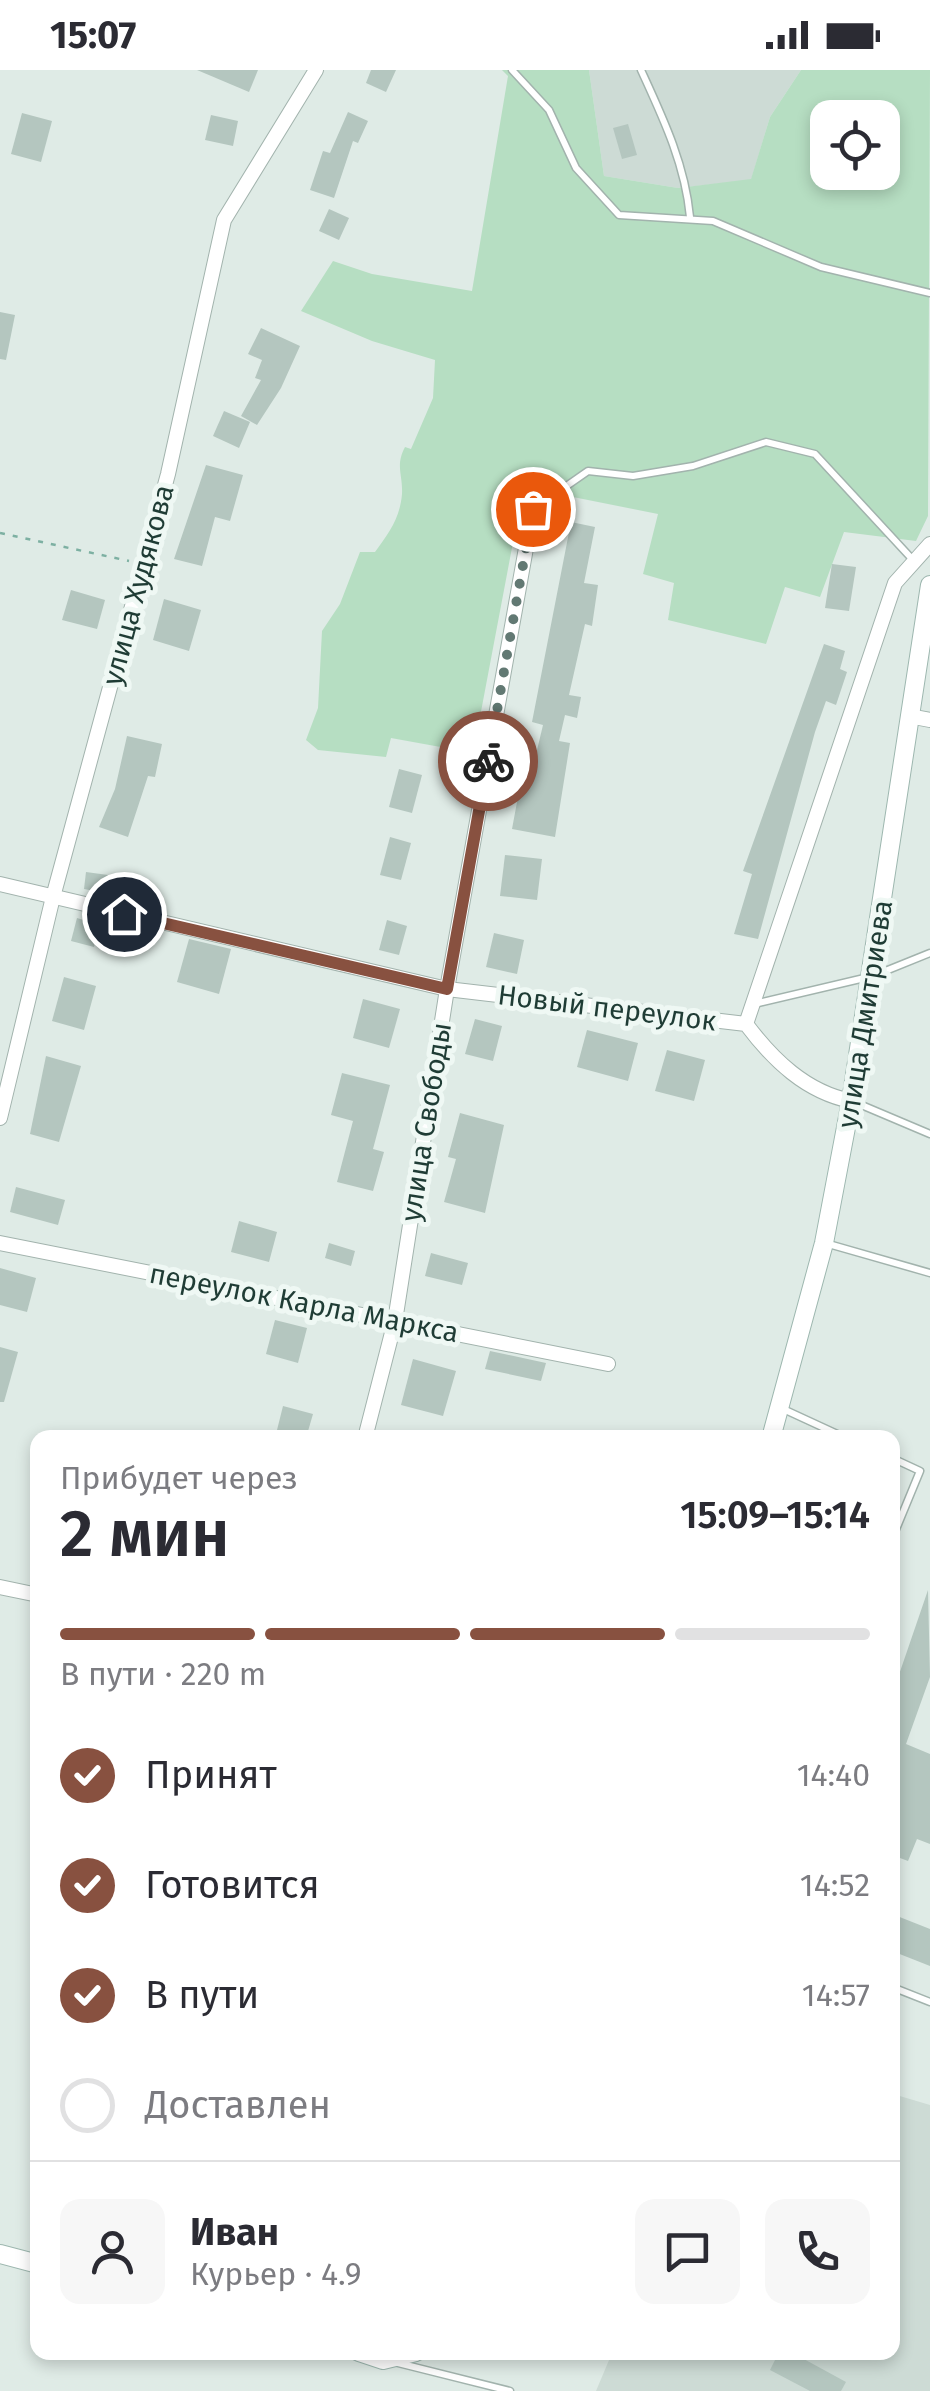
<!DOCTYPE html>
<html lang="ru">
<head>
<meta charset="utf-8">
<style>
	:root { --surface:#fff; --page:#f7f7f7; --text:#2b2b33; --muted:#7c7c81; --line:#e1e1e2; --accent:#885140 }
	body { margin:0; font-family:"Fira Sans",sans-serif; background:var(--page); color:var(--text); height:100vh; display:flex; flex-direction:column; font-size:38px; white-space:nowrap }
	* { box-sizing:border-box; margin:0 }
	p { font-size:32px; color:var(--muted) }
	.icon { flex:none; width:55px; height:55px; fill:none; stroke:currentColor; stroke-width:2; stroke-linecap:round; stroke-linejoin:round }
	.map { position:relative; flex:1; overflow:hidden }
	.drawer { position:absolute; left:30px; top:1360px; width:870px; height:930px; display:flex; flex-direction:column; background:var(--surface); border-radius:20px; box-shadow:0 5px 15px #0003 }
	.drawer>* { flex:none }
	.controls { position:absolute; left:810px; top:30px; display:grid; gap:20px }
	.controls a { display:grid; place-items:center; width:90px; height:90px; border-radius:20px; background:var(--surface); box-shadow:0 5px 15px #0003; font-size:50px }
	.pin { position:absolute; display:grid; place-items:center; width:85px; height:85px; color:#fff; margin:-42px; border:5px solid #fff; border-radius:50%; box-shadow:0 2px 10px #0007 }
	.courier { position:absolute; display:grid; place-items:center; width:100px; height:100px; margin:-50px; border:8px solid #885140; border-radius:50%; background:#fff; color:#222; box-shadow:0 2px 12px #0007 }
	.headline em { font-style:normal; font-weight:600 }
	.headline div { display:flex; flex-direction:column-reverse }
	.headline { display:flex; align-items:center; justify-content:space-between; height:170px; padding:0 30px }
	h1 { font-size:65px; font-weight:600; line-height:75px }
	.bar { display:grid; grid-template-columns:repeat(4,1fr); gap:15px 10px; align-content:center; height:120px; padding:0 30px }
	.bar i { height:12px; border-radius:8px; background:var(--line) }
	.bar .active { background:var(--accent) }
	.bar p { grid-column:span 4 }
	.line { display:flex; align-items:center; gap:25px; padding:0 30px; border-top:2px solid var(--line) }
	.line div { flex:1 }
	.round { display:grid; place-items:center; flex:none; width:105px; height:105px; border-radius:20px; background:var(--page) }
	ol { padding:0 30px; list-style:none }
	li { display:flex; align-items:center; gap:30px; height:110px }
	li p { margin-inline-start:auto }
	li .icon { padding:10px; border-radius:50%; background:var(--accent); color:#fff; stroke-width:4 }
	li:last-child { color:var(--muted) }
	li i { width:55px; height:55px; border:5px solid var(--line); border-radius:50% }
	.status { display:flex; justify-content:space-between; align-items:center; height:70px; padding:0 50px; background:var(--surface); direction:ltr }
	.status svg { height:28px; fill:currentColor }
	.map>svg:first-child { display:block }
</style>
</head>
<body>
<div class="status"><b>15:07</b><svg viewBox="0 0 49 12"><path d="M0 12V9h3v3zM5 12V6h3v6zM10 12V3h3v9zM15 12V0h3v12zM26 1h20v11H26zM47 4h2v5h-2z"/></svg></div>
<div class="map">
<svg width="930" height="2321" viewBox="0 0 930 2321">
	<rect width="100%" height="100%" fill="#dfebe6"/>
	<!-- built -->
	<g fill="#cddbd5">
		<polygon points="589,0 801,0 770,47 751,110 678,118 604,106"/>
		<polygon points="893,2024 930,2035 930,2321 596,2321 612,2283 892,2282"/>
	</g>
	<!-- green -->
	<path fill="#b6dec2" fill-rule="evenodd" d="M502,0H589L604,106L678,118L751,109L770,47L801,0H930L928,446L916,471L844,462L820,527L785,517L766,574L668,550L674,513L643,504L658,444L568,426L521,430L476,668L446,678L391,668L386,687L318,680L306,670L318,638L322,561L340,534L360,482H375C389,463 400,448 402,424C403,404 395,396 405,377L411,379L433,328L435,290L372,271L301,241L333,191L372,204L472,221L508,6ZM828,48H882V102H828Z"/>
	<!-- building -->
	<g fill="#b4c6bf">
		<polygon points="197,0 258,0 249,22"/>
		<polygon points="371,0 396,0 386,22 366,13"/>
		<polygon points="348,42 368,51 358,73 353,71 334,128 310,120 323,81 330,83"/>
		<polygon points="22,43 52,51 41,92 11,84"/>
		<polygon points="211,45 238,51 233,76 205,70"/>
		<polygon points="628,54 637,85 622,89 613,58"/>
		<polygon points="329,139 349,148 339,170 319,161"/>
		<polygon points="0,242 15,245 6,290 0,289"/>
		<polygon points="261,258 300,276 281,318 257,355 241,346 261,310 255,308 262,290 248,284"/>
		<polygon points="224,341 250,352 239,378 213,366"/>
		<polygon points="206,395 243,405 230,451 215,447 202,496 174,489"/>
		<polygon points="571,452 595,457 584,513 598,515 592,556 585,554 569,625 581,627 577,648 565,645 559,671 570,673 555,767 512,759 520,716 528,718 543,655 532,652"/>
		<polygon points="832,494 856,497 849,541 825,538"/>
		<polygon points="71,520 105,530 97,559 62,550"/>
		<polygon points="164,529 201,540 189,581 153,570"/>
		<polygon points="824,574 845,581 840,599 847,602 836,635 826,631 815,662 758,869 734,864 752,804 743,801"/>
		<polygon points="127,666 162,674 155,707 148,706 128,767 99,757 115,719"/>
		<polygon points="399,699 422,705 412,743 389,737"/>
		<polygon points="390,767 411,773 401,810 380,805"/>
		<polygon points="505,785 542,789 537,830 500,826"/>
		<polygon points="86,802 108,805 106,823 84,819"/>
		<polygon points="77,848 100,855 94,877 71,871"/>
		<polygon points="387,850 407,856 399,885 379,880"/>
		<polygon points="494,863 524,870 517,904 486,897"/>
		<polygon points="189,869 231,879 219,924 177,912"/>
		<polygon points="64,907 96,916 84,960 52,951"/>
		<polygon points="363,929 400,939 389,978 353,968"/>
		<polygon points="475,949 502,956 493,991 465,984"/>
		<polygon points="587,960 638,973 628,1011 577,997"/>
		<polygon points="667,980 705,990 694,1031 655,1021"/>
		<polygon points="46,986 81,996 59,1072 30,1064"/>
		<polygon points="342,1003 390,1015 373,1079 384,1082 373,1121 337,1112 353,1051 331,1045"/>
		<polygon points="460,1043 504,1055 485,1143 444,1132 456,1089 448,1087"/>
		<polygon points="16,1117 65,1130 58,1155 10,1142"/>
		<polygon points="239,1151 277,1162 269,1192 231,1182"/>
		<polygon points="329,1173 355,1181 351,1196 325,1188"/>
		<polygon points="431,1183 468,1193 462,1215 425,1206"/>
		<polygon points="0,1198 36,1208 27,1242 0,1235"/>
		<polygon points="275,1250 307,1258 298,1293 266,1284"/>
		<polygon points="0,1277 18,1282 4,1332 0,1332"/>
		<polygon points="490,1281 546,1293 541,1311 485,1299"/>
		<polygon points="413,1289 456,1301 443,1346 401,1335"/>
		<polygon points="283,1336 313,1344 306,1368 276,1364"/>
		<polygon points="928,1520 930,1607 906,1674 930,1684 930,1774 917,1769 908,1791 892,1785 892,1625"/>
		<polygon points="892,1844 930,1859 930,1896 892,1881"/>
		<polygon points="779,2282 791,2282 846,2312 841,2321 810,2321 770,2300"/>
	</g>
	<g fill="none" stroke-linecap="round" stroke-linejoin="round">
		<defs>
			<g id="lane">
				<polyline points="512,0 549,40 576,98 619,145 713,151 821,197 930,223"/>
				<path d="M641,0C663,48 685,94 690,147"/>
				<polyline points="535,438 588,401 633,406 693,396 766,372 815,384 913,490"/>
				<polyline points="754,934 873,906 930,883"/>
				<polyline points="852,1031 930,1064"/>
				<polyline points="825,1173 930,1203"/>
				<polyline points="781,1338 846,1368"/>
				<polyline points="892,1388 920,1401 892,1469"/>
				<polyline points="892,1917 930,1932"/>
				<polyline points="394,2292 510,2321"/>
			</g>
			<g id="street">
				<polyline points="909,646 930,650"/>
				<path d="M0,814L447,919L746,954C773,990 806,1022 851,1031"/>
				<polyline points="746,954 895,513 930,474"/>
				<polyline points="0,1048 53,827 168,404 224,150 316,0"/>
				<polyline points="0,1173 608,1294"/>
				<polyline points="365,1368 395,1251 447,919 533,439"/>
				<polyline points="0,1517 38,1525"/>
			</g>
			<g id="secondary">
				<polyline points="771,1368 824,1173 851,1031 930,515"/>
				<polyline points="0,2184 38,2194"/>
				<polyline points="359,2282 383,2290 416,2282"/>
			</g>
		</defs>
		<!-- lane casing -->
		<use href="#lane" stroke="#a2b3ad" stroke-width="9"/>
		<!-- street casing -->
		<use href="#street" stroke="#a2b3ad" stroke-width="16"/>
		<!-- secondary casing -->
		<use href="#secondary" stroke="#9db7af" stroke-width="20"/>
		<!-- path -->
		<polyline stroke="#7db0a2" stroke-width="2.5" stroke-dasharray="5 8" stroke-linecap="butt" points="0,463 129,491"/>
		<!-- lane -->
		<use href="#lane" stroke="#fff" stroke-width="6"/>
		<!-- street -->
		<use href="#street" stroke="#fff" stroke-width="14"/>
		<!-- secondary -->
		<use href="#secondary" stroke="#fff" stroke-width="18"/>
	</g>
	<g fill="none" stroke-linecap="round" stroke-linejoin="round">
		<!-- done -->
		<polyline stroke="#627973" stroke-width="10" stroke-dasharray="0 18" points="488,691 533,439"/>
		<!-- route -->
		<polyline stroke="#885140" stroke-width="12" points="124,844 447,919 488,691"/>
	</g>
	<g text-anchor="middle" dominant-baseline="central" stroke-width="10" stroke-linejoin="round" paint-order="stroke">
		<!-- street labels -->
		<g font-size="28" fill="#1f3c35" stroke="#eff8f4">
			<text transform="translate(138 515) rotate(-75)">улица Худякова</text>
			<text transform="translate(607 938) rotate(7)">Новый переулок</text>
			<text transform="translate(865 944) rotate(-81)">улица Дмитриева</text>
			<text transform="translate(426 1052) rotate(-81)">улица Свободы</text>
			<text transform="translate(304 1233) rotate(11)">переулок Карла Маркса</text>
		</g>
	</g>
</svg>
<div class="controls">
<a><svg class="icon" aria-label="locate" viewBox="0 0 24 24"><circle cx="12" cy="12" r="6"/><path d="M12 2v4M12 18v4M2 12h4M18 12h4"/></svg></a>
</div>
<div class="pin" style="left:533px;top:439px;background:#ea580c"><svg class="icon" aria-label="bag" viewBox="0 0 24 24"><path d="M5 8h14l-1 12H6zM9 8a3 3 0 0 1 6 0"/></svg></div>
<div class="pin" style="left:124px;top:844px;background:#1f2937"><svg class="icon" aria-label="home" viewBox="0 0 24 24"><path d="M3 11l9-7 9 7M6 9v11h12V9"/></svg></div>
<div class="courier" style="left:488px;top:691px"><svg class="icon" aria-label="bike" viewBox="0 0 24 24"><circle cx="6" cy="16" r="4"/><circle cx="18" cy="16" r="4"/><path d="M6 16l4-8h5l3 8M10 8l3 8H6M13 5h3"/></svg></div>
<section class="drawer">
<div class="headline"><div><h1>2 мин</h1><p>Прибудет через</p></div><em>15:09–15:14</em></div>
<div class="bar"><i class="active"></i><i class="active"></i><i class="active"></i><i></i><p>В пути · 220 m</p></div>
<ol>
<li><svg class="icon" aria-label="check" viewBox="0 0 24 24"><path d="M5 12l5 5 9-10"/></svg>Принят<p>14:40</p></li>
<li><svg class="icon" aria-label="check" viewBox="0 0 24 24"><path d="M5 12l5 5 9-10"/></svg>Готовится<p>14:52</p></li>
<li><svg class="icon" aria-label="check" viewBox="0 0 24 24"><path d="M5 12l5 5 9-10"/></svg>В пути<p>14:57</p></li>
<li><i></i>Доставлен</li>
</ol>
<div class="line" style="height:180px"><a class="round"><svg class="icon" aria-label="person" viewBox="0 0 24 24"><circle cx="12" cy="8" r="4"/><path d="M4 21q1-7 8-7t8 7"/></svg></a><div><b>Иван</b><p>Курьер · 4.9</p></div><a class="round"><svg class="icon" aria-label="chat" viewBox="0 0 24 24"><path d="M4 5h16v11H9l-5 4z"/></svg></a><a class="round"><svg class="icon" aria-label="phone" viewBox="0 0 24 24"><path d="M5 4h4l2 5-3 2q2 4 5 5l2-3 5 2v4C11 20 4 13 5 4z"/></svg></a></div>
</section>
</div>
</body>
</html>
